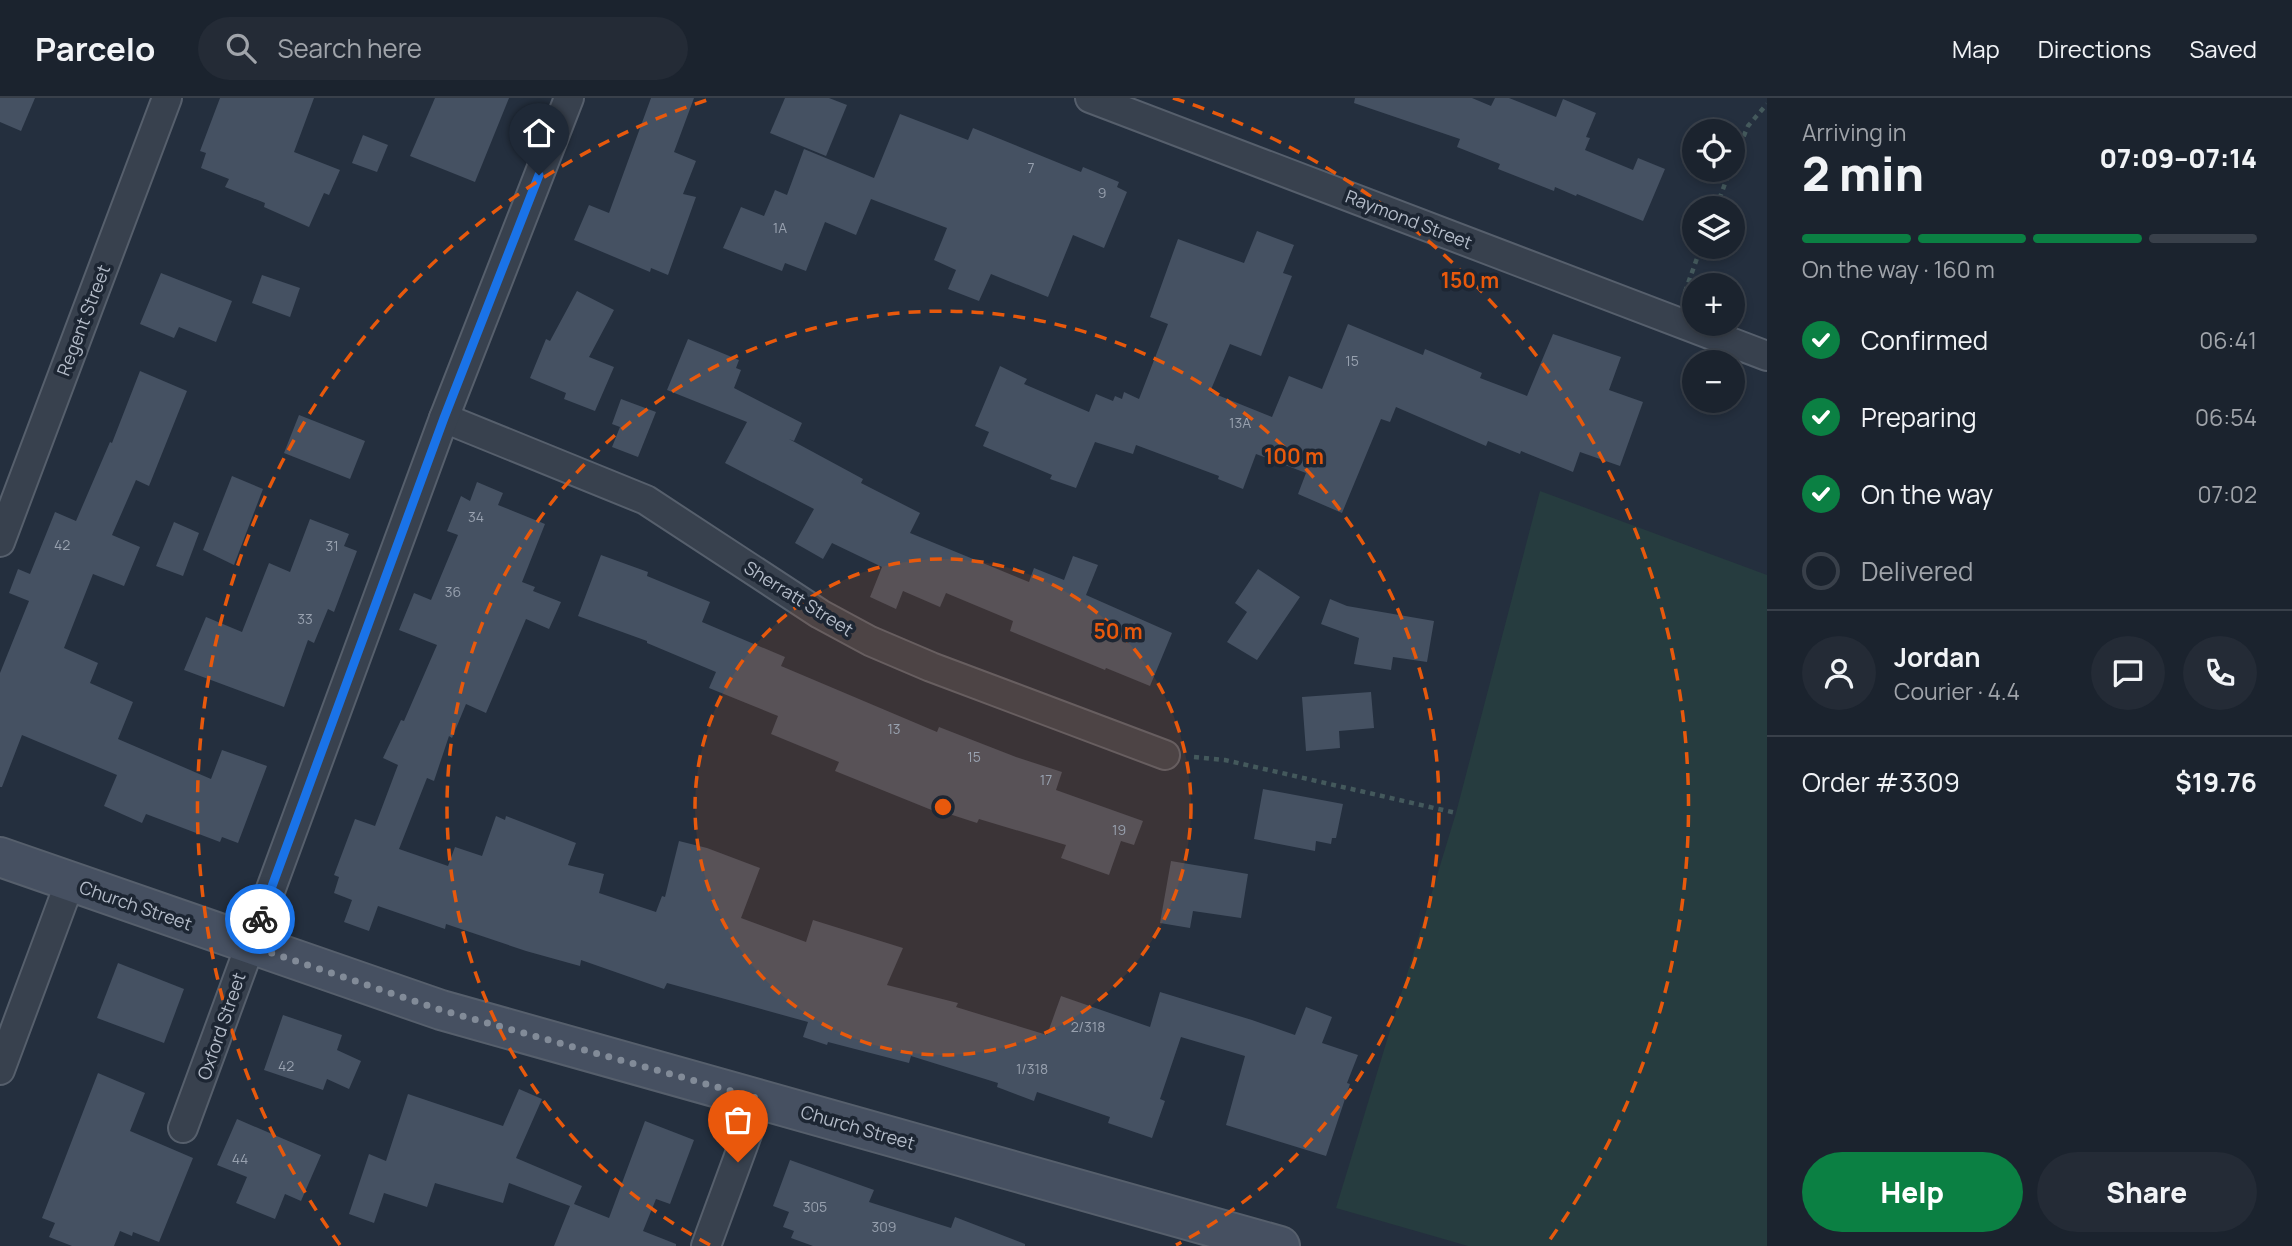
<!DOCTYPE html>
<html lang="en">
<head>
<meta charset="utf-8">
<style>
	:root { --surface:#1b232e; --page:#242b36; --text:#f1f3f6; --muted:#a0a4aa; --line:#39404a; --accent:#0b8043 }
	body { margin:0; font-family:Manrope,sans-serif; background:var(--page); color:var(--text); height:100vh; display:flex; flex-direction:column; font-size:26px; white-space:nowrap }
	* { box-sizing:border-box; margin:0 }
	p { font-size:23px; color:var(--muted) }
	.icon { flex:none; width:38px; height:38px; fill:none; stroke:currentColor; stroke-width:2; stroke-linecap:round; stroke-linejoin:round }
	.map { position:relative; flex:1; overflow:hidden }
	.side { display:flex; flex-direction:column; background:var(--surface); width:525px }
	.side>* { flex:none }
	.tools { position:absolute; left:1682px; top:21px; display:grid; gap:14px }
	.tools a { display:grid; place-items:center; width:63px; height:63px; border-radius:50%; background:var(--surface); box-shadow:0 4px 10px #0003,0 0 0 2px var(--line); font-size:35px }
	.pin { position:absolute; display:grid; place-items:center; width:60px; height:60px; color:#fff; margin:-72px -30px; border-radius:50% 50% 50% 0; rotate:-45deg; box-shadow:0 0 7px #0007 }
	.pin .icon { rotate:45deg }
	.courier { position:absolute; display:grid; place-items:center; width:70px; height:70px; margin:-35px; border:5px solid #1a73e8; border-radius:50%; background:#fff; color:#222; box-shadow:0 2px 9px #0007 }
	.overview em { font-style:normal; font-weight:800 }
	.overview div { display:flex; flex-direction:column-reverse }
	.overview { display:flex; align-items:center; justify-content:space-between; height:119px; padding:0 35px }
	h1 { font-size:46px; font-weight:800; line-height:52px }
	.bar { display:grid; grid-template-columns:repeat(4,1fr); gap:10px 7px; align-content:center; height:84px; padding:0 35px }
	.bar i { height:9px; border-radius:5px; background:var(--line) }
	.bar .selected { background:var(--accent) }
	.bar p { grid-column:span 4 }
	.line { display:flex; align-items:center; gap:18px; padding:0 35px; border-top:2px solid var(--line) }
	.line div { flex:1 }
	.round { display:grid; place-items:center; flex:none; width:74px; height:74px; border-radius:37px; background:var(--page) }
	ol { padding:0 35px; list-style:none }
	li { display:flex; align-items:center; gap:21px; height:77px }
	li p { margin-inline-start:auto }
	li .icon { padding:7px; border-radius:50%; background:var(--accent); color:#fff; stroke-width:4 }
	li:last-child { color:var(--muted) }
	li i { width:38px; height:38px; border:4px solid var(--line); border-radius:50% }
	.button { display:flex; gap:14px; margin-top:auto; padding:14px 35px }
	.button a { flex:1; height:80px; border-radius:42px; background:var(--accent); color:#fff; font-size:28px; font-weight:800; line-height:80px; text-align:center }
	.button a+a { background:var(--page); color:var(--text) }
	header { display:flex; align-items:center; gap:42px; box-sizing:border-box; height:98px; padding:0 35px; background:var(--surface); border-bottom:2px solid var(--line) }
	header strong { font-size:33px }
	nav { display:flex; gap:38px; margin-inline-start:auto; font-size:24px }
	.search { width:490px; height:63px; background:var(--page); display:flex; align-items:center; gap:18px; box-sizing:border-box; padding:0 24px; border-radius:38px; color:var(--muted); font-size:26px }
	main { display:flex; flex:1; min-height:0 }
	.map>svg:first-child { display:block }
</style>
</head>
<body>
<header>
<strong>Parcelo</strong>
<div class="search"><svg class="icon" aria-label="search" viewBox="0 0 24 24"><circle cx="10" cy="10" r="6"/><path d="M15 15l6 6"/></svg>Search here</div>
<nav><a>Map</a><a>Directions</a><a>Saved</a></nav>
</header>
<main>
<div class="map">
<svg width="1767" height="1148" viewBox="0 0 1767 1148">
	<rect width="100%" height="100%" fill="#242f3e"/>
	<!-- green -->
	<polygon fill="#263c3f" points="1540,393 1767,477 1767,1148 1468,1148 1336,1110 1456,715"/>
	<!-- building -->
	<g fill="#455162">
		<polygon points="0,0 35,0 21,33 0,24"/>
		<polygon points="220,0 314,0 294,54 340,72 329,97 324,95 309,129 264,109 265,105 225,89 229,81 201,70 206,55 200,53"/>
		<polygon points="435,0 509,0 475,84 410,58"/>
		<polygon points="651,0 694,0 674,54 696,63 683,96 696,99 668,177 651,170 650,174 574,142 589,107 609,115"/>
		<polygon points="785,0 829,0 847,7 826,58 770,35"/>
		<polygon points="1355,0 1472,0 1491,8 1495,0 1509,0 1556,19 1563,1 1596,15 1586,39 1590,40 1585,52 1633,72 1638,60 1665,71 1643,123 1577,96 1576,98 1555,89 1554,93 1498,71 1500,66 1457,49 1460,41 1354,5"/>
		<polygon points="900,16 968,42 973,30 1081,74 1083,69 1119,84 1117,89 1127,94 1104,150 1073,137 1048,199 991,176 979,203 948,191 956,172 934,162 947,130 871,101 856,137 825,124 806,173 785,165 782,173 723,150 741,109 764,118 775,92 787,97 804,51 874,80"/>
		<polygon points="363,37 388,47 377,74 352,65"/>
		<polygon points="1257,133 1294,147 1283,175 1292,178 1261,258 1230,246 1210,294 1272,319 1289,278 1322,291 1348,226 1423,257 1425,251 1482,275 1480,280 1527,298 1553,236 1621,259 1609,292 1643,304 1620,368 1580,354 1573,374 1521,353 1520,356 1488,343 1486,348 1396,309 1390,324 1381,321 1342,415 1298,396 1306,375 1256,356 1243,391 1218,381 1219,378 1136,347 1133,356 1095,344 1076,390 1050,381 1052,377 983,348 989,334 975,328 1000,268 1027,281 1024,286 1089,314 1096,296 1113,303 1115,298 1122,301 1124,294 1139,301 1168,226 1150,219 1178,141 1244,165"/>
		<polygon points="161,175 232,203 216,244 179,229 174,240 140,226"/>
		<polygon points="262,177 300,190 290,219 252,205"/>
		<polygon points="577,193 614,212 589,259 614,269 595,313 564,301 566,295 530,280 546,241 550,243"/>
		<polygon points="688,241 739,262 736,270 741,272 734,290 802,325 794,343 789,341 863,381 861,385 920,415 910,435 1029,484 1034,470 1064,482 1073,458 1098,467 1086,497 1172,535 1150,588 1106,570 1105,572 1010,533 1013,523 946,495 940,509 903,493 896,511 870,499 882,469 832,445 823,461 795,445 814,411 725,365 747,324 667,292"/>
		<polygon points="140,273 187,293 149,388 136,382 112,437 140,449 124,488 93,476 64,550 98,565 90,585 133,604 118,641 211,681 222,652 267,668 238,745 222,739 220,744 146,716 142,725 104,708 117,677 22,637 2,689 0,689 0,575 29,503 9,495 18,471 30,476 55,414 76,423 110,344 112,345"/>
		<polygon points="621,301 656,314 638,359 612,349 620,329 612,326"/>
		<polygon points="299,317 365,343 350,381 284,355"/>
		<polygon points="232,378 263,391 234,467 203,452"/>
		<polygon points="477,384 503,395 498,407 545,426 522,484 535,489 533,493 561,504 549,531 526,521 486,615 466,606 452,640 449,638 434,683 427,680 399,751 448,768 455,749 482,758 496,718 505,722 506,718 576,745 568,767 604,776 599,795 656,814 662,798 665,799 679,743 707,750 760,770 741,820 806,844 813,822 903,850 887,887 958,905 956,909 1047,937 1061,898 1150,929 1160,894 1252,922 1295,937 1306,909 1332,919 1322,945 1358,957 1347,985 1350,986 1326,1058 1226,1027 1245,958 1181,939 1160,1001 1165,1003 1152,1040 1108,1025 1110,1019 1037,994 1034,1003 997,989 998,985 911,958 909,965 828,944 827,947 803,939 808,924 667,885 664,891 581,862 580,868 526,853 446,826 445,831 378,808 369,833 344,824 352,802 334,795 339,779 334,777 355,721 375,728 398,667 383,660 401,622 404,623 437,547 399,532 414,495 431,502 458,437 447,433 461,398 470,403"/>
		<polygon points="310,421 349,436 344,448 357,453 334,514 328,511 314,545 308,542 284,609 184,572 206,519 242,534 269,465 290,474"/>
		<polygon points="174,424 199,435 183,478 156,468"/>
		<polygon points="601,457 648,474 647,478 710,504 702,524 785,559 781,568 937,634 939,629 1016,659 1062,674 1056,692 1143,723 1134,747 1121,743 1109,777 1061,760 1066,747 979,721 977,725 940,713 939,715 835,673 839,664 771,636 778,618 709,590 716,574 647,545 647,543 578,518"/>
		<polygon points="1258,471 1300,499 1257,562 1227,544 1247,514 1235,505"/>
		<polygon points="1330,501 1347,508 1434,523 1427,564 1393,559 1391,572 1354,566 1359,540 1321,526"/>
		<polygon points="1371,594 1374,630 1339,633 1340,650 1306,653 1302,599"/>
		<polygon points="1263,691 1343,706 1336,740 1332,740 1331,746 1316,743 1315,753 1254,741"/>
		<polygon points="1171,763 1248,776 1241,820 1193,813 1190,830 1160,825"/>
		<polygon points="118,865 184,891 164,945 97,920"/>
		<polygon points="283,917 342,937 337,952 361,963 349,991 327,981 323,992 264,972"/>
		<polygon points="98,975 145,995 130,1033 193,1060 159,1144 133,1134 132,1138 120,1133 114,1148 72,1148 49,1139 55,1125 42,1120"/>
		<polygon points="519,991 542,1001 516,1060 582,1088 574,1106 609,1120 645,1023 694,1042 670,1106 656,1101 643,1133 676,1146 676,1148 554,1148 570,1108 509,1085 503,1105 435,1085 427,1109 384,1095 374,1125 349,1116 369,1056 386,1063 408,996 503,1028"/>
		<polygon points="237,1021 321,1057 301,1103 285,1096 275,1121 236,1105 247,1079 217,1067"/>
		<polygon points="790,1062 874,1092 869,1104 951,1130 955,1119 1025,1146 1025,1148 813,1148 791,1140 794,1133 783,1129 789,1114 773,1108"/>
	</g>
	<g fill="none" stroke-linecap="round" stroke-linejoin="round">
		<defs>
			<g id="street">
				<polyline points="1090,0 1767,258"/>
				<polyline points="444,320 646,402 820,516 870,543 931,569 1165,657"/>
				<polyline points="0,444 167,0"/>
				<polyline points="0,972 70,784"/>
				<polyline points="183,1030 444,320 569,0"/>
				<polyline points="706,1148 760,1001"/>
			</g>
			<polyline id="secondary" points="0,759 441,912 1280,1148"/>
		</defs>
		<!-- street casing -->
		<use href="#street" stroke="#565f6c" stroke-width="32"/>
		<!-- secondary casing -->
		<use href="#secondary" stroke="#565f6c" stroke-width="42"/>
		<!-- path -->
		<g stroke="#44595c" stroke-width="4.5" stroke-dasharray="5 5" stroke-linecap="butt">
			<polyline points="1732,66 1748,28 1767,6"/>
			<polyline points="1716,110 1730,72"/>
			<polyline points="1685,194 1701,149"/>
			<polyline points="1194,659 1225,662 1456,715"/>
		</g>
		<!-- street -->
		<use href="#street" stroke="#38414e" stroke-width="28"/>
		<!-- secondary -->
		<use href="#secondary" stroke="#465061" stroke-width="38"/>
	</g>
	<g fill="none" stroke-linecap="round" stroke-linejoin="round">
		<!-- done -->
		<polyline stroke="#828b98" stroke-width="7" stroke-dasharray="0 12.6" points="260,821 250,846 272,855 441,912 760,1001 738,1064"/>
		<!-- route -->
		<polyline stroke="#1a73e8" stroke-width="9" points="260,821 444,320 539,77"/>
	</g>
	<!-- distance rings -->
	<circle cx="943" cy="709" r="248" fill="#e8590c" fill-opacity=".12"/>
	<g fill="none" stroke="#e8590c" stroke-width="3.5" stroke-dasharray="12 9">
		<circle cx="943" cy="709" r="248"/>
		<path d="M710 1147A496 496 0 1 1 1176 1147"/>
		<path d="M340 1147A745 745 0 0 1 713 0M1173 0A745 745 0 0 1 1546 1147"/>
	</g>
	<g text-anchor="middle" dominant-baseline="central" stroke-width="7" stroke-linejoin="round" paint-order="stroke">
		<!-- number labels -->
		<g font-size="14" fill="#98a1af">
			<text x="1031" y="69">7</text>
			<text x="1102" y="94">9</text>
			<text x="780" y="129">1A</text>
			<text x="1352" y="262">15</text>
			<text x="1240" y="324">13A</text>
			<text x="476" y="418">34</text>
			<text x="62" y="446">42</text>
			<text x="332" y="447">31</text>
			<text x="453" y="493">36</text>
			<text x="305" y="520">33</text>
			<text x="894" y="630">13</text>
			<text x="974" y="658">15</text>
			<text x="1046" y="681">17</text>
			<text x="1119" y="731">19</text>
			<text x="1088" y="928">2/318</text>
			<text x="286" y="967">42</text>
			<text x="1032" y="970">1/318</text>
			<text x="240" y="1060">44</text>
			<text x="815" y="1108">305</text>
			<text x="884" y="1128">309</text>
		</g>
		<!-- street labels -->
		<g font-size="18" fill="#b4bcc9" stroke="#1d2633">
			<text transform="translate(1409 121) rotate(21)">Raymond Street</text>
			<text transform="translate(83 222) rotate(-69)">Regent Street</text>
			<text transform="translate(799 500) rotate(32)">Sherratt Street</text>
			<text transform="translate(136 807) rotate(19)">Church Street</text>
			<text transform="translate(221 928) rotate(-71)">Oxford Street</text>
			<text transform="translate(858 1029) rotate(16)">Church Street</text>
		</g>
	</g>
	<circle cx="943" cy="709" r="10" fill="#e8590c" stroke="#1d2633" stroke-width="3.5"/>
	<g font-size="21" text-anchor="middle" font-weight="bold" fill="#e8590c" stroke="#1d2633" stroke-width="7" stroke-linejoin="round" paint-order="stroke">
		<text x="1470" y="190">150 m</text>
		<text x="1294" y="366">100 m</text>
		<text x="1118" y="541">50 m</text>
	</g>
</svg>
<div class="tools">
<a><svg class="icon" aria-label="locate" viewBox="0 0 24 24"><circle cx="12" cy="12" r="6"/><path d="M12 2v4M12 18v4M2 12h4M18 12h4"/></svg></a>
<a><svg class="icon" aria-label="layers" viewBox="0 0 24 24"><path d="M12 4l9 5-9 5-9-5zM3 14l9 5 9-5"/></svg></a>
<a>+</a>
<a>−</a>
</div>
<div class="pin" style="left:738px;top:1064px;background:#ea580c"><svg class="icon" aria-label="bag" viewBox="0 0 24 24"><path d="M5 8h14l-1 12H6zM9 8a3 3 0 0 1 6 0"/></svg></div>
<div class="pin" style="left:539px;top:77px;background:#1f2937"><svg class="icon" aria-label="home" viewBox="0 0 24 24"><path d="M3 11l9-7 9 7M6 9v11h12V9"/></svg></div>
<div class="courier" style="left:260px;top:821px"><svg class="icon" aria-label="bike" viewBox="0 0 24 24"><circle cx="6" cy="16" r="4"/><circle cx="18" cy="16" r="4"/><path d="M6 16l4-8h5l3 8M10 8l3 8H6M13 5h3"/></svg></div>
</div>
<section class="side">
<div class="overview"><div><h1>2 min</h1><p>Arriving in</p></div><em>07:09–07:14</em></div>
<div class="bar"><i class="selected"></i><i class="selected"></i><i class="selected"></i><i></i><p>On the way · 160 m</p></div>
<ol>
<li><svg class="icon" aria-label="check" viewBox="0 0 24 24"><path d="M5 12l5 5 9-10"/></svg>Confirmed<p>06:41</p></li>
<li><svg class="icon" aria-label="check" viewBox="0 0 24 24"><path d="M5 12l5 5 9-10"/></svg>Preparing<p>06:54</p></li>
<li><svg class="icon" aria-label="check" viewBox="0 0 24 24"><path d="M5 12l5 5 9-10"/></svg>On the way<p>07:02</p></li>
<li><i></i>Delivered</li>
</ol>
<div class="line" style="height:126px"><a class="round"><svg class="icon" aria-label="person" viewBox="0 0 24 24"><circle cx="12" cy="8" r="4"/><path d="M4 21q1-7 8-7t8 7"/></svg></a><div><b>Jordan</b><p>Courier · 4.4</p></div><a class="round"><svg class="icon" aria-label="chat" viewBox="0 0 24 24"><path d="M4 5h16v11H9l-5 4z"/></svg></a><a class="round"><svg class="icon" aria-label="phone" viewBox="0 0 24 24"><path d="M5 4h4l2 5-3 2q2 4 5 5l2-3 5 2v4C11 20 4 13 5 4z"/></svg></a></div>
<div class="line" style="height:91px"><div>Order #3309</div><b>$19.76</b></div>
<div class="button"><a>Help</a><a>Share</a></div>
</section>
</main>
</body>
</html>
